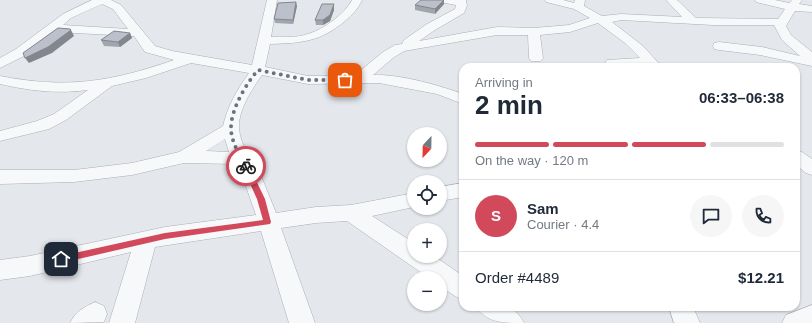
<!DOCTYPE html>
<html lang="en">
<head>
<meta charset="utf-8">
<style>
	:root { --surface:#fff; --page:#f6f6f7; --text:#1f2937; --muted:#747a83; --line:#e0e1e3; --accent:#d1495b }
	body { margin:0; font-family:Helvetica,sans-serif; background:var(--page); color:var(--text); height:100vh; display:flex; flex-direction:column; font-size:15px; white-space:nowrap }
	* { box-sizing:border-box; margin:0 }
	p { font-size:13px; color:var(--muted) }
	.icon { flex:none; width:22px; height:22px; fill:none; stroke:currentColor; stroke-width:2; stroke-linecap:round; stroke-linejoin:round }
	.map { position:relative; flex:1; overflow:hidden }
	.sheet { position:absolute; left:459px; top:63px; width:341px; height:248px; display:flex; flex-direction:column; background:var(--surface); border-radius:12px; box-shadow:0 1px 3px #0004 }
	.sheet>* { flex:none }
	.needle { width:26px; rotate:202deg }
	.fabs { position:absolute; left:407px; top:127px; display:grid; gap:8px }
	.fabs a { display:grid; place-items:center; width:40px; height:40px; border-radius:50%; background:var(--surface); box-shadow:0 1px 3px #0004; font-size:20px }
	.pin { position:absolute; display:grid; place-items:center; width:34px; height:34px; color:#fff; margin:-17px; border-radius:8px; box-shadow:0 2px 6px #0006 }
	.courier { position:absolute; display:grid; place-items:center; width:40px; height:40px; margin:-20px; border:3px solid #d1495b; border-radius:50%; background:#fff; color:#222; box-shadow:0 1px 5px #0007 }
	.overview em { font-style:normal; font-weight:700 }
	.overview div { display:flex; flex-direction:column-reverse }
	.overview { display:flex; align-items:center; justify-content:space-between; height:68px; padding:0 16px }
	h1 { font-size:26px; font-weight:700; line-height:30px }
	.bar { display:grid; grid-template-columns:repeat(4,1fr); gap:6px 4px; align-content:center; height:48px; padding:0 16px }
	.bar i { height:5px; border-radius:3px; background:var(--line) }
	.bar .active { background:var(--accent) }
	.bar p { grid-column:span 4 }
	.line { display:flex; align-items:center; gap:10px; padding:0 16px; border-top:1px solid var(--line) }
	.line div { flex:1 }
	.round { display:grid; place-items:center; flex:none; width:42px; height:42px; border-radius:21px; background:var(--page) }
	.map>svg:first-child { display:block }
</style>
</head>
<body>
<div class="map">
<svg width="812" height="323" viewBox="0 0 812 323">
	<rect width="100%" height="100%" fill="#e4e7ec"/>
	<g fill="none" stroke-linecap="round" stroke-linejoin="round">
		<defs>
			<g id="minor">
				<path d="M92,0H111L121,5L155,46L172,51L252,65L267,0H277L271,37C283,37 297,38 308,34C324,29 345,14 352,0H362C358,9 352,15 345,21C320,42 301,43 270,44L265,67L308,76L355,75L383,52L395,45L402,44L404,40L427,24L455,9L456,5L440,2L439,0H466L467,6L464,13L435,30L419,41L497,27L534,28L569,25L590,18L574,9L546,2L545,0H563L574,3L575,0H585L584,6L602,16L621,14L682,17L666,0H677L696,18L778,19L785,9L756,2L755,0H775L789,3L792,0H802L799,4L812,6V12L795,11L786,26L791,35L812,52V66L760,55L719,50L714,49L713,46L714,43L719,42L762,47L800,56L782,40L774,25H713L621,20L612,22L643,46L662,67L607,66L605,63L607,60L640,58L625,43L598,23L570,32L540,35L543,58L541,61H531L529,58L528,35H497L404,51L393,58L373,75C400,74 438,85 463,94V104L437,94L379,83L308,84L262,75C252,89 238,110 239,128C240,146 253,161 261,176C266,188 271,200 276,213L316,207L351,205L414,193V207L372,216L414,243V256H434L463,276V300L455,296L440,286V278H429L347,221L316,223L281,228L315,323H289L261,231L155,247L135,323H109L131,252L30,276L0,280V260L30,256L165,227L256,215L242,175L236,164L184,163L132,175L74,182L0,184V170H74L132,163L179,152L223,126C228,105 237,90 249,73L191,63L146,78L112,86L66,120L49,129L0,141V131L37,121L54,114L88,90C58,94 30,91 0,84V76C67,89 110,82 174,60L145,52L134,36L54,32L26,55L0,68V58L16,49L63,14ZM102,4L113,9L128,29L63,25L71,18ZM225,139L229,152L206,151Z"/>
				<polygon points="796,150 802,152 812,159 812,175 806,173 796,165"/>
				<polygon points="463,183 463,197 440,201 440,187"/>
				<path d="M95,302L104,306L107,314L104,322L70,323C75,312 84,307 95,302Z"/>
				<polygon points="812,305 812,323 782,323 786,315"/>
				<path d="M477,307C496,307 514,302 524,323C504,323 486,323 477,307Z"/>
				<polygon points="669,307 693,307 700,323 674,323"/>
			</g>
		</defs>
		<!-- minor casing -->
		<use href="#minor" stroke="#a9aeb7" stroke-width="1"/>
		<!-- minor -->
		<use href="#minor" fill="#f7f8fa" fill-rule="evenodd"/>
	</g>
	<!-- wall -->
	<g fill="#a1a5ae">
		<polygon points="334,4 334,10 330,21 323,25 316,25 315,20"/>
		<polygon points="444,4 435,14 415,10 415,5"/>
		<polygon points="297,6 293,24 275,23 274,19"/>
		<polygon points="130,33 132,38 120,47 104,46 101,40"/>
	</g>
	<!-- shaded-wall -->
	<g fill="#83868d">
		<polygon points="444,0 444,4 435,14 435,9"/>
		<polygon points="296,2 297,6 293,24 293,20"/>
		<polygon points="334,4 334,10 330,21 323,25 323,20"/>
		<polygon points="71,30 74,36 52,53 29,63 25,58"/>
		<polygon points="130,33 132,38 120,47 118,42"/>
	</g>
	<!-- building -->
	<g fill="#bbc0ca" stroke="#83868d">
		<polygon points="421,0 444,0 435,9 415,5"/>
		<polygon points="296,2 293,20 274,19 278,3"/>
		<polygon points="322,4 334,4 330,15 323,20 315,20"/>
		<polygon points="58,28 70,29 71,30 48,47 25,58 23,53"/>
		<polygon points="114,31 130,33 118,42 101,40"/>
	</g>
	<!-- route -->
	<polygon fill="#d1495b" points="246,163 249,166 265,199 271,222 270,224 165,239 61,263 58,262 57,259 61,256 165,233 263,220 257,199 242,166"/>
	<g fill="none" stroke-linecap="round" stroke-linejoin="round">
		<!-- done -->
		<path stroke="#6c737f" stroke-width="4" stroke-dasharray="0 7.2" d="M246,166C239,155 231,141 231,128C231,109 246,84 258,70L308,80H345"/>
	</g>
</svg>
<div class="fabs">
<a><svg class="needle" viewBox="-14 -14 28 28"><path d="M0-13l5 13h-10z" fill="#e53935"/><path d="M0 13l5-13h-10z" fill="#747a83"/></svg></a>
<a><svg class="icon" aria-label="locate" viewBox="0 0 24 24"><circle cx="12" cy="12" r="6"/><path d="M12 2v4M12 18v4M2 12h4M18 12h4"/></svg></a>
<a>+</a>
<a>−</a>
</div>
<div class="pin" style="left:345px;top:80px;background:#ea580c"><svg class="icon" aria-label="bag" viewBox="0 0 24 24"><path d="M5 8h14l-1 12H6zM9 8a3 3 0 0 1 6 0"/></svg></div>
<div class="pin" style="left:61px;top:259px;background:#1f2937"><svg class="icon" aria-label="home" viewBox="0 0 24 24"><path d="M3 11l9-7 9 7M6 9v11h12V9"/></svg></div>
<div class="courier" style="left:246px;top:166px"><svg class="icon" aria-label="bike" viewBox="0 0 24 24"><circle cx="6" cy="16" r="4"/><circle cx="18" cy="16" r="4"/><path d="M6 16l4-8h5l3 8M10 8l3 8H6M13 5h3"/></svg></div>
<section class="sheet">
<div class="overview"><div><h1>2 min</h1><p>Arriving in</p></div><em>06:33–06:38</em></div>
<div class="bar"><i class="active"></i><i class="active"></i><i class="active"></i><i></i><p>On the way · 120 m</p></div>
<div class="line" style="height:72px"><b class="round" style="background:var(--accent);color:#fff">S</b><div><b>Sam</b><p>Courier · 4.4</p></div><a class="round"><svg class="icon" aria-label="chat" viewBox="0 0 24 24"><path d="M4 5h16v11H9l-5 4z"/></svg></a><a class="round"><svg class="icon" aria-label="phone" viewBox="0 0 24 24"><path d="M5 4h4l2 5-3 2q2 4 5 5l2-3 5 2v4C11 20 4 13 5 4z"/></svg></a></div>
<div class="line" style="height:52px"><div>Order #4489</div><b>$12.21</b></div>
</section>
</div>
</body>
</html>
